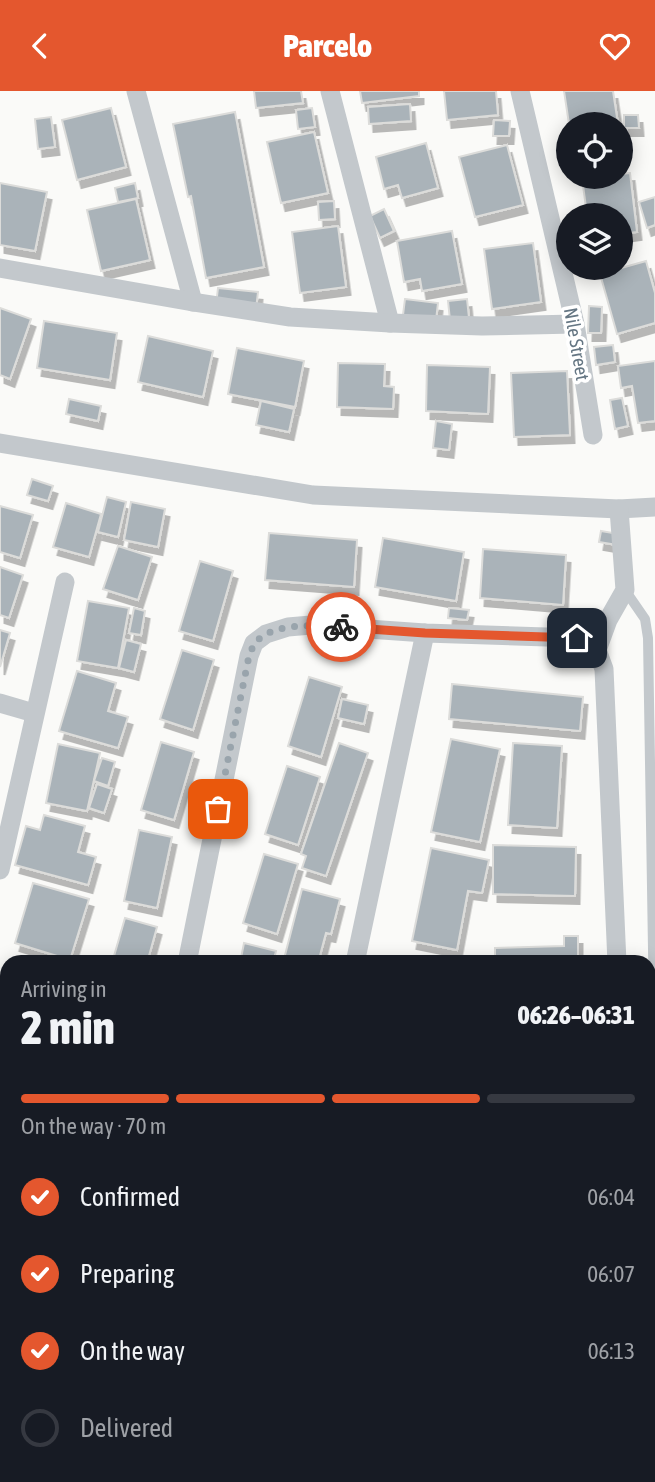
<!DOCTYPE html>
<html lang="en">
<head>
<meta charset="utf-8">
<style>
	:root { --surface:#171b24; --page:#242831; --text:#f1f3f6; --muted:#9ea1a6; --line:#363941; --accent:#e4572e }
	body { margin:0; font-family:"Asap Condensed",sans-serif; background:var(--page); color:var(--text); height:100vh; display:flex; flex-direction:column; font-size:26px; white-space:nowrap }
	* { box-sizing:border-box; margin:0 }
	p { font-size:23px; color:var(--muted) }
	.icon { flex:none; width:38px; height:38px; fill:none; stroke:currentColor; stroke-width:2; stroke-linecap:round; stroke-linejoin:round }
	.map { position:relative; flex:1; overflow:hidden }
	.panel { position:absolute; left:0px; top:864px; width:656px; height:527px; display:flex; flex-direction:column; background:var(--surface); border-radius:21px 21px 0 0; box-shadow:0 4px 18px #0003 }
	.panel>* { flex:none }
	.fabs { position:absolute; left:556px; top:21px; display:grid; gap:14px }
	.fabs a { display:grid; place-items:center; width:77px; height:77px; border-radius:50%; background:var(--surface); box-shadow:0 4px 18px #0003; font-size:35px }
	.pin { position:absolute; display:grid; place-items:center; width:60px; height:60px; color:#fff; margin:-30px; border-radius:14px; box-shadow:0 4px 10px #0006 }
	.courier { position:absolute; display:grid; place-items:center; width:70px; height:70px; margin:-35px; border:5px solid #e4572e; border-radius:50%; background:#fff; color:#222; box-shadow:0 2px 9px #0007 }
	.summary em { font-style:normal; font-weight:800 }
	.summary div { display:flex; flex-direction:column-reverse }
	.summary { display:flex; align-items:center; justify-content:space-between; height:119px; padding:0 21px }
	h1 { font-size:46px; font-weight:800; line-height:52px }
	.bar { display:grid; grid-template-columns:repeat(4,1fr); gap:10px 7px; align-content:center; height:84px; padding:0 21px }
	.bar i { height:9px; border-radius:5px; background:var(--line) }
	.bar .selected { background:var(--accent) }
	.bar p { grid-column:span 4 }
	ol { padding:0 21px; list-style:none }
	li { display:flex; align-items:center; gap:21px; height:77px }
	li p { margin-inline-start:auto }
	li .icon { padding:7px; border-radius:50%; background:var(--accent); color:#fff; stroke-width:4 }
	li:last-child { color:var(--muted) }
	li i { width:38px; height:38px; border:4px solid var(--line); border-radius:50% }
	header { display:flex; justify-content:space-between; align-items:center; height:91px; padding:0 21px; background:var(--accent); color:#fff; font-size:32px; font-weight:800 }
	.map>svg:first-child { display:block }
</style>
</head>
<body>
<header><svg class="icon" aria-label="back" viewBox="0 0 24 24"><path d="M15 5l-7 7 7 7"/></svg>Parcelo<svg class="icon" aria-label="heart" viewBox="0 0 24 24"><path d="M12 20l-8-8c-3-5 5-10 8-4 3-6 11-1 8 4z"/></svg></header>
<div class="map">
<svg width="655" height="1391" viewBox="0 0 655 1391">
	<defs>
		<filter id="shadow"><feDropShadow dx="4.5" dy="8" stdDeviation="0" flood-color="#0004"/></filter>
	</defs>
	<rect width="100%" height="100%" fill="#fafaf8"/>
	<!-- building -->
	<g fill="#aab3b9" stroke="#dcdcda" stroke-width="2" filter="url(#shadow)">
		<polygon points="254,0 301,0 303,12 256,17"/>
		<polygon points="360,0 419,0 419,5 362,12"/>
		<polygon points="444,0 496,0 498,24 447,29"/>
		<polygon points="564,0 613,0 618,33 569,33"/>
		<polygon points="410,13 411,30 369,33 368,16"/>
		<polygon points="111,17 126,76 77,89 62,29"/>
		<polygon points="312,17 315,36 298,38 296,19"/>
		<polygon points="235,21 264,176 206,187 191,105 188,106 173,33"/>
		<polygon points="624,24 638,24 639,37 624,37"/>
		<polygon points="51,26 55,56 38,58 35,28"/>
		<polygon points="494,29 510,30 509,45 493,45"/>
		<polygon points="314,41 328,102 281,112 267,51"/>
		<polygon points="426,52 438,97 402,107 398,94 384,98 376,66"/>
		<polygon points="507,54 523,114 475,126 459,66"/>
		<polygon points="630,82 637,141 621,143 621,124 587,124 582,87 621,86 621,83"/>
		<polygon points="0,92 47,101 35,160 0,154"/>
		<polygon points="135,92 138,107 118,111 115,97"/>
		<polygon points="655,106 655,134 647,137 639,111"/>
		<polygon points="136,108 150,169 101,180 87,119"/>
		<polygon points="334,110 335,128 319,129 318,111"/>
		<polygon points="384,118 394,140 380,147 370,125"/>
		<polygon points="338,135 346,196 300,202 292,141"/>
		<polygon points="452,140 462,193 422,200 420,188 404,191 397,150"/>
		<polygon points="533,152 541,211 492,218 484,158"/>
		<polygon points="646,170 655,202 655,232 617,243 600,183"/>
		<polygon points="218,197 258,201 256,218 216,214"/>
		<polygon points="405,208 438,212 436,229 403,224"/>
		<polygon points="467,208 469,227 450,229 448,210"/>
		<polygon points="589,215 602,216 601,242 588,242"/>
		<polygon points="0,217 31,228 10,288 0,284"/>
		<polygon points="44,230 117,242 110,289 37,277"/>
		<polygon points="148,245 213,260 203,306 138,291"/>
		<polygon points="613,254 615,271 596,274 594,256"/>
		<polygon points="237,257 304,270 295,316 228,303"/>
		<polygon points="655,270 655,330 638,332 632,295 621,297 618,275"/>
		<polygon points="338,272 385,273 384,295 394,296 393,318 337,316"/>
		<polygon points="427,274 490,276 488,323 426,320"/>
		<polygon points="567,280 570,344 514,346 511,282"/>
		<polygon points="622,307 628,335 615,338 610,309"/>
		<polygon points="69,308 101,315 98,330 66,323"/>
		<polygon points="261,310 294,318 289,341 256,334"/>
		<polygon points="436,330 452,333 449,359 433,357"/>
		<polygon points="32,388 53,395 48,410 27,404"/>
		<polygon points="107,406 126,411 118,446 98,441"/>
		<polygon points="131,411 165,418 158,456 124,449"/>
		<polygon points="66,412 101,423 89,466 53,456"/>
		<polygon points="0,415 33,424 20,467 0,461"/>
		<polygon points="601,440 619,443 617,454 599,451"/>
		<polygon points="269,442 357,449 354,496 265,489"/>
		<polygon points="383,447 464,461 456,510 375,496"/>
		<polygon points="118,455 152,466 138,509 103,498"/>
		<polygon points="483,458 566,464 563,514 480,507"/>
		<polygon points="200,470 233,480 213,550 179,540"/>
		<polygon points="0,476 23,484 9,527 0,524"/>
		<polygon points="88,510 129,517 118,577 77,570"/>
		<polygon points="134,517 145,520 141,544 129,542"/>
		<polygon points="449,517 469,519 467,529 448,527"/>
		<polygon points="0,539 10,542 0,576"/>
		<polygon points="126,549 141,553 134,581 119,577"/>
		<polygon points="182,559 214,569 193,639 160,628"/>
		<polygon points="77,580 116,592 108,620 128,626 118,657 59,640"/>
		<polygon points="309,586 342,596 321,666 288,655"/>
		<polygon points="452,593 583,606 580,640 449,628"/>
		<polygon points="342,608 368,614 364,633 338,627"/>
		<polygon points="451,648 500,658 480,751 431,741"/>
		<polygon points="161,651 194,661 174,729 141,719"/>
		<polygon points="339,652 368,662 326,785 302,777 306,765 301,763"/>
		<polygon points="513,652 562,655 557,737 508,734"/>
		<polygon points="58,653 100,662 87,720 46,712"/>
		<polygon points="102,667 115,671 108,695 94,690"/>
		<polygon points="287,675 320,686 298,754 265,743"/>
		<polygon points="97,693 112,698 104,722 89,717"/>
		<polygon points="44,724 85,735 78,761 96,766 88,794 15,774 26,735 40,739"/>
		<polygon points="139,739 172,746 157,817 124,810"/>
		<polygon points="493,754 576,756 575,805 493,803"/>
		<polygon points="431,757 489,769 482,802 468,800 457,859 412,850"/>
		<polygon points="264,763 298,773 277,843 243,832"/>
		<polygon points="33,792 89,808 70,869 15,852"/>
		<polygon points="302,798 340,808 331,843 326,842 318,872 283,872"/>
		<polygon points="125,827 157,836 147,872 112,872"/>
		<polygon points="564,845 578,845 578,872 495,872 495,857 564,855"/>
		<polygon points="244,852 276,860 273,872 240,872"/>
		<polygon points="0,939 7,940 7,1002 0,1000"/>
		<polygon points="0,1014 7,1016 7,1079 0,1077"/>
		<polygon points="417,1384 451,1384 449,1391 436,1391"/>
		<polygon points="468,1384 523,1384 521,1391 466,1391"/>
	</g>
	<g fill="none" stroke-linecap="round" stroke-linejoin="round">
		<!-- lane -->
		<g stroke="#c3c8cc" stroke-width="10">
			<polyline points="625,499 645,528 648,547 655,983"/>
			<polyline points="649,1212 655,1201"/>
		</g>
		<!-- street -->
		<g stroke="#c3c8cc" stroke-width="19">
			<polyline points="136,0 193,211"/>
			<polyline points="330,0 390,232"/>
			<polyline points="520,0 575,233 593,344"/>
			<polyline points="0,177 193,211 290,226 390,232 482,235 575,233"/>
			<polyline points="0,352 313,404 619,418 655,416"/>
			<polyline points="597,559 608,529 625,499 619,418"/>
			<polyline points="0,612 34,622"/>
			<polyline points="0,779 65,491"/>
			<polyline points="187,872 249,565 254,552 266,543 288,536 311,534 425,542 577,547 597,559 604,578 617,872"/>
			<polyline points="355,872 425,542"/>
			<polyline points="74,1391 75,1384"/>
		</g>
	</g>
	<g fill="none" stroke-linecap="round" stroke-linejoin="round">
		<!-- done -->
		<path stroke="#99a4ac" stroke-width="7" stroke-dasharray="0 12.6" d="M218,718L249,565C251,561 252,557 254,554C268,531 317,534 341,536"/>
		<!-- route -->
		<polyline stroke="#e4572e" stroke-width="9" points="341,536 425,542 577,547"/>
	</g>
	<g text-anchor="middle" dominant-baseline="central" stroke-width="7" stroke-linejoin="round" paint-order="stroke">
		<!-- street labels -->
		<g font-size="19" fill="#657683" stroke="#fff">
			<text transform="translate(577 253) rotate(80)">Nile Street</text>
		</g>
	</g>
</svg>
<div class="fabs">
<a><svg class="icon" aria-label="locate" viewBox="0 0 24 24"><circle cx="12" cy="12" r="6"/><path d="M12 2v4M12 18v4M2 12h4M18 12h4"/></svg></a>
<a><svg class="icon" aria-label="layers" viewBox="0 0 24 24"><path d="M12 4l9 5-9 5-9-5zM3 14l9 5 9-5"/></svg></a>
</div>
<div class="pin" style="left:218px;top:718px;background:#ea580c"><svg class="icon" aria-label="bag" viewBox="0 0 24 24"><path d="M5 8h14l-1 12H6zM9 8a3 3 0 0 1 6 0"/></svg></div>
<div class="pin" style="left:577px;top:547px;background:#1f2937"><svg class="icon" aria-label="home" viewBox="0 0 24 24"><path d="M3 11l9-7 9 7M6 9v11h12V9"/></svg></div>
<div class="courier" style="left:341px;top:536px"><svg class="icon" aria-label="bike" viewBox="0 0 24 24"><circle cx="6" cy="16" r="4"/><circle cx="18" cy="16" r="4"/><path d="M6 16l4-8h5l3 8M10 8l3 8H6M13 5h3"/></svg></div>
<section class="panel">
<div class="summary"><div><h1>2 min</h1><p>Arriving in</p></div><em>06:26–06:31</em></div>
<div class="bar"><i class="selected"></i><i class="selected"></i><i class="selected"></i><i></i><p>On the way · 70 m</p></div>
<ol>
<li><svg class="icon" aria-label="check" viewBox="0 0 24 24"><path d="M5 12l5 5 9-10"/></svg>Confirmed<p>06:04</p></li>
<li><svg class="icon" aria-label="check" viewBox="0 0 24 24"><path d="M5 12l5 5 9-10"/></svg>Preparing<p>06:07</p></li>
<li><svg class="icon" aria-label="check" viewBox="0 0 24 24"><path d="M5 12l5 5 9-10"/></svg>On the way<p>06:13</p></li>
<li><i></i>Delivered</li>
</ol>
</section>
</div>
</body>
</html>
